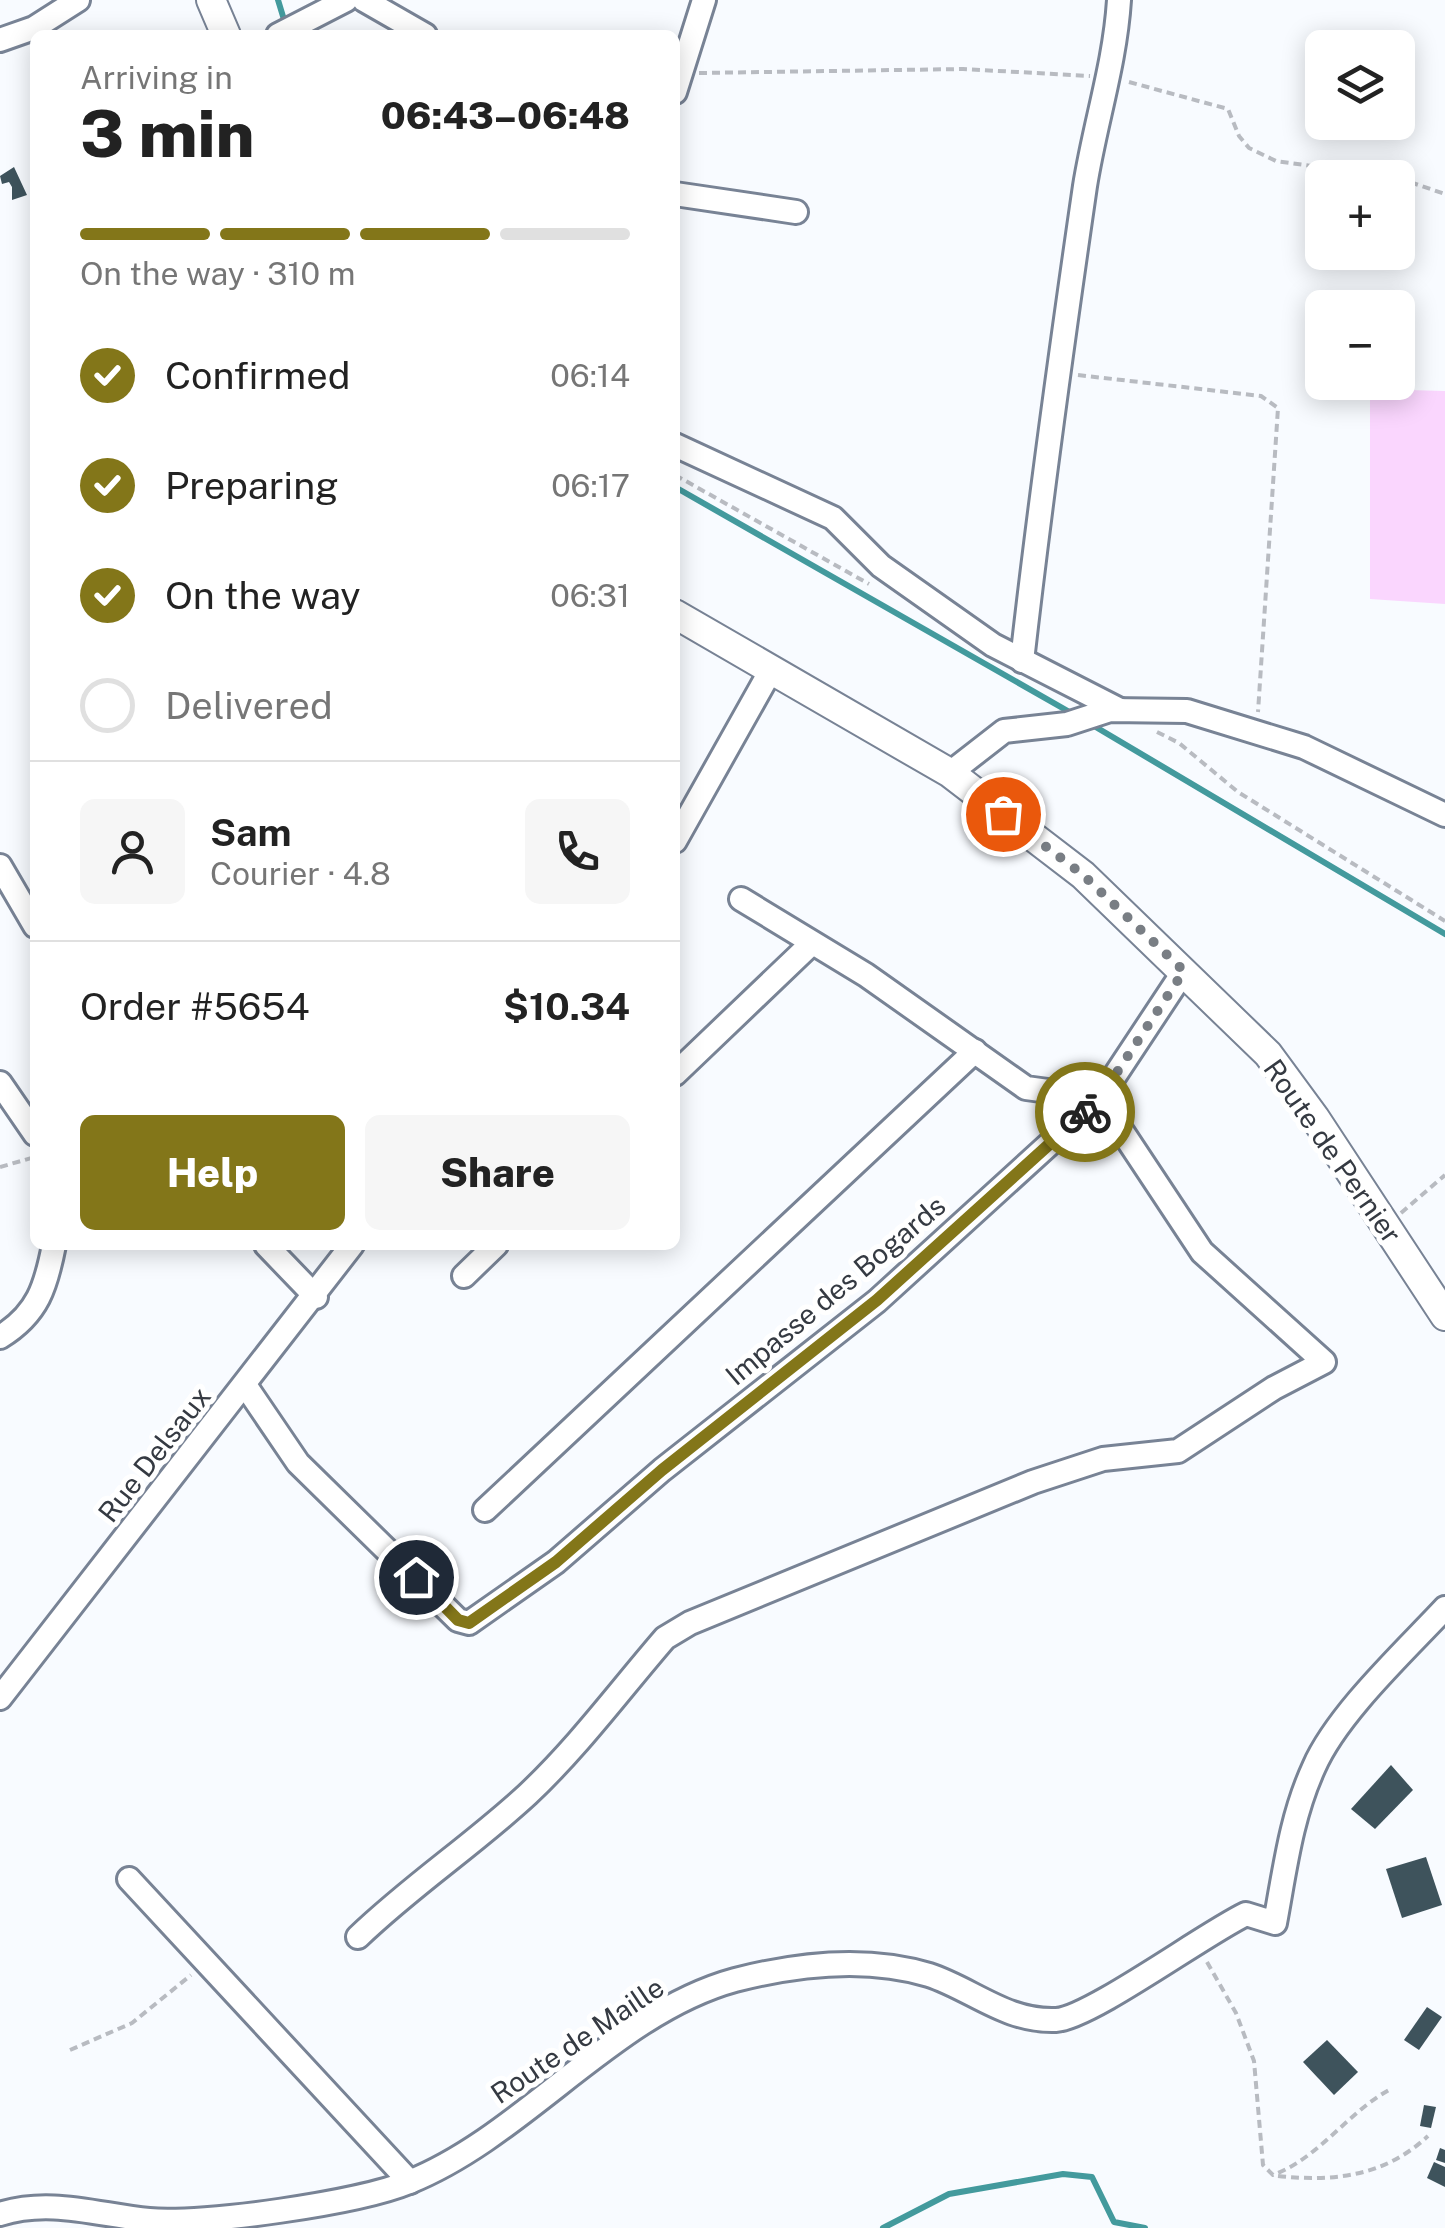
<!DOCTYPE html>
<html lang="en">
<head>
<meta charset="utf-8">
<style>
	:root { --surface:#fff; --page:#f6f6f6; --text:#222; --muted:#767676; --line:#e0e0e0; --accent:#837619 }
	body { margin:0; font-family:"Public Sans",sans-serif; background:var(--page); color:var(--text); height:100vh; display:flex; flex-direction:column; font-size:38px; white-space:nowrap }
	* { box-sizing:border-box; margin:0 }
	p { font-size:32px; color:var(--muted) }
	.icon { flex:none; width:55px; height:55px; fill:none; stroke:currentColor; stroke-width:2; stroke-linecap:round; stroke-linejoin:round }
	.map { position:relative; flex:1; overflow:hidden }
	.sheet { position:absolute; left:30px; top:30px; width:650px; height:1220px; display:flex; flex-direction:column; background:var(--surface); border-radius:15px; box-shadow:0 5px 25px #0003 }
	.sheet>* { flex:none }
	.buttons { position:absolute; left:1305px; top:30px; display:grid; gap:20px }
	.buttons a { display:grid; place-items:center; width:110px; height:110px; border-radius:15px; background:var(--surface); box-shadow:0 5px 25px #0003; font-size:50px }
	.pin { position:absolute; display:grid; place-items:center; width:85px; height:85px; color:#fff; margin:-42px; border:5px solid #fff; border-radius:50%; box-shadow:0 2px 10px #0007 }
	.courier { position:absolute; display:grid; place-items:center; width:100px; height:100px; margin:-50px; border:8px solid #837619; border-radius:50%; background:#fff; color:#222; box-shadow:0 2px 12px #0007 }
	.head em { font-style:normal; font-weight:800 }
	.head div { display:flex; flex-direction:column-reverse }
	.head { display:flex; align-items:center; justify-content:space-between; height:170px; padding:0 50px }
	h1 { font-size:65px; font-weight:800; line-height:75px }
	.bar { display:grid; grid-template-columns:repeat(4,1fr); gap:15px 10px; align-content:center; height:120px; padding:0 50px }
	.bar i { height:12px; border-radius:8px; background:var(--line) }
	.bar .selected { background:var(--accent) }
	.bar p { grid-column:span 4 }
	.line { display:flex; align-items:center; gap:25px; padding:0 50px; border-top:2px solid var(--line) }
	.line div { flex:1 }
	.round { display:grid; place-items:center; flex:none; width:105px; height:105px; border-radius:15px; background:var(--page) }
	ol { padding:0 50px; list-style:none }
	li { display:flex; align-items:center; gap:30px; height:110px }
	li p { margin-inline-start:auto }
	li .icon { padding:10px; border-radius:50%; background:var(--accent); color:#fff; stroke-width:4 }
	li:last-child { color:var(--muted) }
	li i { width:55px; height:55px; border:5px solid var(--line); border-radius:50% }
	.action { display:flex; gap:20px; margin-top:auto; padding:20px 50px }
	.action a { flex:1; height:115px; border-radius:15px; background:var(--accent); color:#fff; font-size:40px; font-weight:800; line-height:115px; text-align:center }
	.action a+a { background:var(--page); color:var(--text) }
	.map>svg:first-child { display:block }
</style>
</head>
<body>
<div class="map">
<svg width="1445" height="2228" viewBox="0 0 1445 2228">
	<rect width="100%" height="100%" fill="#f8fbff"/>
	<!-- green -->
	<polygon fill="#fad6fe" points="1370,389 1445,391 1445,604 1370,599"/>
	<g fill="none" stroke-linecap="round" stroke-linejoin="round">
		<!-- stream -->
		<g stroke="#439a9d" stroke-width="6">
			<polyline points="278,0 285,23"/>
			<polyline points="675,487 1073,714"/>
			<polyline points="1089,723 1445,934"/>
			<polyline points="883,2228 949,2194 1063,2174 1092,2177 1114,2222 1145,2228"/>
		</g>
	</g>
	<!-- building -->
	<g fill="#3e535c">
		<polygon points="14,167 27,195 12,200 12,187 9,182 2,184 0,176"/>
		<polygon points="1391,1765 1413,1790 1375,1829 1351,1809"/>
		<polygon points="1426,1857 1442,1905 1402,1918 1386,1869"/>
		<polygon points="1427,2007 1442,2017 1419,2050 1404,2040"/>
		<polygon points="1327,2040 1358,2072 1334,2095 1303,2062"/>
		<polygon points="1424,2105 1436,2107 1431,2128 1420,2126"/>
		<polygon points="1440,2148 1445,2150 1445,2163 1436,2160"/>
		<polygon points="1434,2162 1445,2167 1445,2187 1427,2178"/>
	</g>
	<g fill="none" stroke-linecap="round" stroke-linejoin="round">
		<defs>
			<g id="minor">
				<polyline points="364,0 425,35"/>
				<polyline points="278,35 346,0"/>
				<polyline points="0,40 34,28 78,0"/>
				<polyline points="675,92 704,0"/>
				<polyline points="675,194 796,212"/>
				<polyline points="675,445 833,518 881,566 993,645 1120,710"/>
				<path d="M1022,661C1040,502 1062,344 1085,186C1095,123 1115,64 1119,0"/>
				<polyline points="950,773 1004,731 1067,724 1110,710 1187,711 1304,747 1445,815"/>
				<polyline points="675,841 771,670"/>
				<polyline points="0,866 35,926"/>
				<polyline points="675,1074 812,943"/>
				<polyline points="0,1083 35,1134"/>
				<polyline points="266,1245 316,1297"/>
				<polyline points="464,1276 496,1245"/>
				<path d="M0,1337C38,1314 46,1286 54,1245"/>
				<polyline points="245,1385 298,1463 458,1620 469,1623 556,1562 662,1470 877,1301 1100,1098 1184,971"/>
				<polyline points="485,1510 975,1051"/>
				<polyline points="0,1698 352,1245"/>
				<polyline points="129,1879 410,2182"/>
				<path d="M358,1937C412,1885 473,1845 528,1794C578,1747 620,1690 665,1638L690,1623L1033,1482L1103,1459L1178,1451L1274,1388L1324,1362L1202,1252L1100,1098L1026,1088L866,975L741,899"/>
				<path d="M0,2214C50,2198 98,2215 149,2220C203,2225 358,2203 409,2182C524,2136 614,2013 735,1980C797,1964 867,1956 929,1975C972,1989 1006,2022 1056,2020C1090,2018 1204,1934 1246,1914L1275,1923C1285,1869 1291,1817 1314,1767C1337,1714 1405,1651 1445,1608"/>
			</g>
			<g id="tertiary">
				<polyline points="211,0 226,35"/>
				<polyline points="675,614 950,773 1083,875 1268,1054 1315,1118 1445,1316"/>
			</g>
		</defs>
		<!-- minor casing -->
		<use href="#minor" stroke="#788395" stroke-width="28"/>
		<!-- tertiary casing -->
		<use href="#tertiary" stroke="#788395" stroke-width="32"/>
		<!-- path -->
		<g stroke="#b8bbc1" stroke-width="4" stroke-dasharray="8 5" stroke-linecap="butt">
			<polyline points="699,73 963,69 1090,76"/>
			<polyline points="1129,82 1228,109 1239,136 1249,148 1276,161 1396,178"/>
			<polyline points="1398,178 1445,194"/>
			<polyline points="1078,375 1261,396 1278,408 1258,712"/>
			<polyline points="675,475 869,584"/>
			<polyline points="1157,732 1179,743 1238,792 1445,921"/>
			<polyline points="0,1167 35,1157"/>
			<polyline points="1401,1213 1445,1175"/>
			<path d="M1207,1962L1236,2013L1254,2061L1263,2165L1273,2175C1319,2158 1347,2113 1389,2090"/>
			<polyline points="70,2050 132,2023 191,1975"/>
			<path d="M1278,2176C1335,2182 1385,2176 1428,2136"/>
		</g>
		<!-- minor -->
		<use href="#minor" stroke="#fff" stroke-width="22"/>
		<!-- tertiary -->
		<use href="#tertiary" stroke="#fff" stroke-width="28"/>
	</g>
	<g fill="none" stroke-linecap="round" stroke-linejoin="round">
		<!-- done -->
		<polyline stroke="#797e84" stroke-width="10" stroke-dasharray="0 18" points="1003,814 1082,874 1184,971 1100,1098 1085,1112"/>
		<!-- route -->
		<polyline stroke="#837619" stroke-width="12" points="416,1577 458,1620 469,1623 556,1562 662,1470 877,1300 1085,1112"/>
	</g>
	<g text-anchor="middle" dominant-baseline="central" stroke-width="10" stroke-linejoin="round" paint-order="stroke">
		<!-- street labels -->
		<g font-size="28" fill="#353a42" stroke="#fff">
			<text transform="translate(1333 1151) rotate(55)">Route de Pernier</text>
			<text transform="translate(835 1290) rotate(-40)">Impasse des Bogards</text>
			<text transform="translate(154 1454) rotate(-52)">Rue Delsaux</text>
			<text transform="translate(577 2040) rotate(-34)">Route de Maille</text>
		</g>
	</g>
</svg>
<div class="buttons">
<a><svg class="icon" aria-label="layers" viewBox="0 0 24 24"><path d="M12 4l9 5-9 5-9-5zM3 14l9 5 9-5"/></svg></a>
<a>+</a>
<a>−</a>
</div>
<div class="pin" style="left:1003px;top:814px;background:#ea580c"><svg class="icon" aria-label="bag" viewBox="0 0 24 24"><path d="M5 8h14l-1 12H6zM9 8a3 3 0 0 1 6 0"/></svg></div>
<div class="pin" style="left:416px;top:1577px;background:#1f2937"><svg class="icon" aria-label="home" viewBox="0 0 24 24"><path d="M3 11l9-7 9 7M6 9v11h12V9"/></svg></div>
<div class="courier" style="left:1085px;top:1112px"><svg class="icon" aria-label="bike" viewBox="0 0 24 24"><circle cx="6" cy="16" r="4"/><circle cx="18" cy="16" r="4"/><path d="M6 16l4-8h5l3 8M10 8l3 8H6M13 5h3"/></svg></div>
<section class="sheet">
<div class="head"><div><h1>3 min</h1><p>Arriving in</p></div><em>06:43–06:48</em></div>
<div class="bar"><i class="selected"></i><i class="selected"></i><i class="selected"></i><i></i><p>On the way · 310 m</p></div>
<ol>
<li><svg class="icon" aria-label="check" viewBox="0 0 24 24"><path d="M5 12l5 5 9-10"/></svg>Confirmed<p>06:14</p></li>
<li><svg class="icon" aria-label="check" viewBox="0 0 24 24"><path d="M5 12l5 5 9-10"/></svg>Preparing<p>06:17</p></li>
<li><svg class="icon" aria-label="check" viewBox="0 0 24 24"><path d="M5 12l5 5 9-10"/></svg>On the way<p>06:31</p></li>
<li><i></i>Delivered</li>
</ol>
<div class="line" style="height:180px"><a class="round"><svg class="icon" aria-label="person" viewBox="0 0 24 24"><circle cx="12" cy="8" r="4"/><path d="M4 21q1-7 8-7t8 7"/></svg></a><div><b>Sam</b><p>Courier · 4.8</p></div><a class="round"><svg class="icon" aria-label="phone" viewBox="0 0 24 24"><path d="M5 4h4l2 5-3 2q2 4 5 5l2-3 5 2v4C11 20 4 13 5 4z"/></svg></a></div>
<div class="line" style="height:130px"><div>Order #5654</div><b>$10.34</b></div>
<div class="action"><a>Help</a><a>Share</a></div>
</section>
</div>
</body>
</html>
